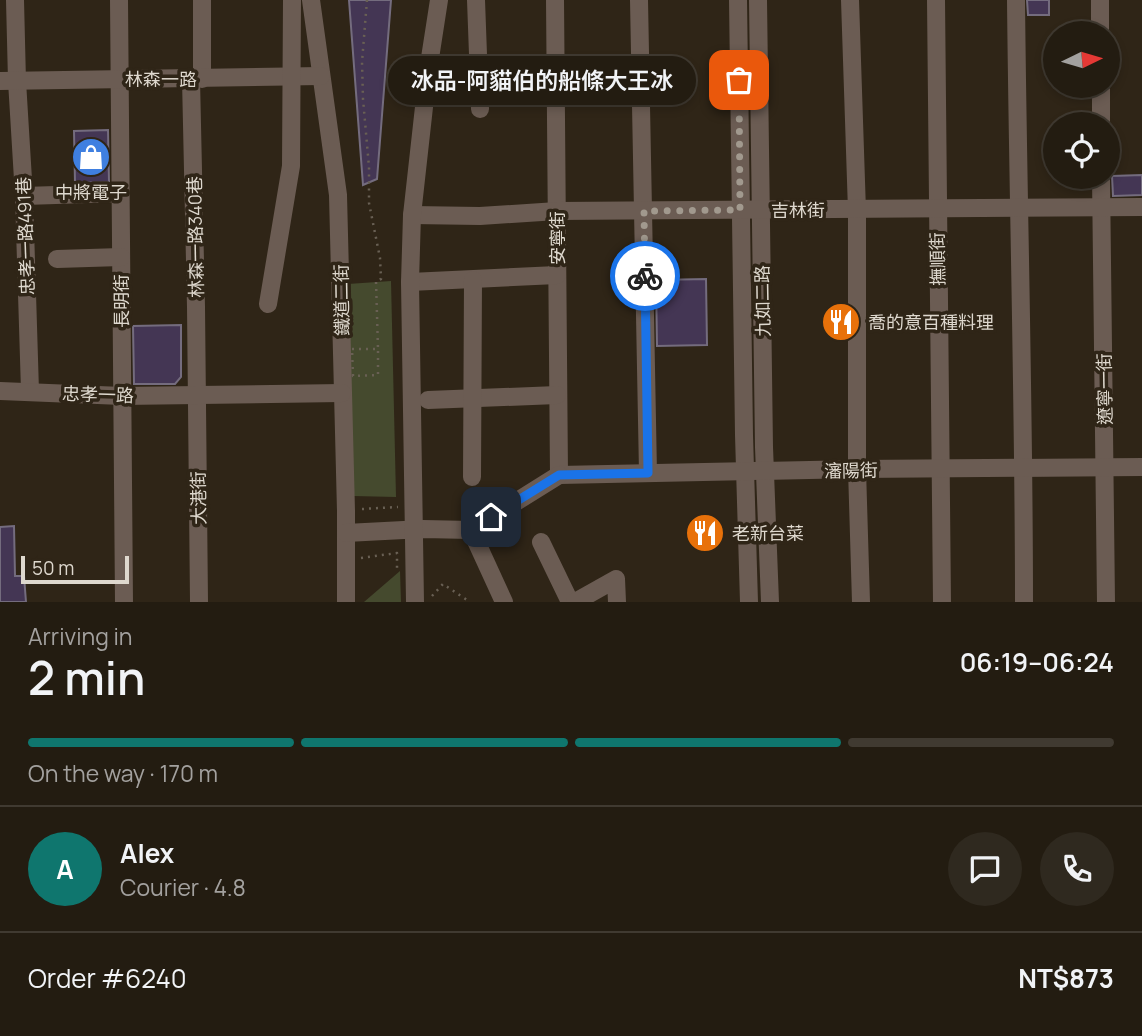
<!DOCTYPE html>
<html lang="en">
<head>
<meta charset="utf-8">
<style>
	:root { --surface:#231c11; --page:#2f291f; --text:#f1f3f6; --muted:#a3a19f; --line:#403a31; --accent:#0f766e }
	body { margin:0; font-family:Manrope,"Noto Sans TC",sans-serif; background:var(--page); color:var(--text); height:100vh; display:flex; flex-direction:column; font-size:26px; white-space:nowrap }
	* { box-sizing:border-box; margin:0 }
	p { font-size:23px; color:var(--muted) }
	.icon { flex:none; width:38px; height:38px; fill:none; stroke:currentColor; stroke-width:2; stroke-linecap:round; stroke-linejoin:round }
	.map { position:relative; height:602px; overflow:hidden }
	.details { display:flex; flex-direction:column; background:var(--surface); flex:1 }
	.details>* { flex:none }
	.needle { width:46px; rotate:85deg }
	.buttons { position:absolute; left:1043px; top:21px; display:grid; gap:14px }
	.buttons a { display:grid; place-items:center; width:77px; height:77px; border-radius:50%; background:var(--surface); box-shadow:0 4px 10px #0003,0 0 0 2px var(--line); font-size:35px }
	.scale { position:absolute; left:21px; bottom:18px; width:108px; box-sizing:border-box; padding-left:7px; border:4px solid #ded8ce; border-top:0; font-size:19px; line-height:24px; white-space:nowrap; color:#ded8ce; -webkit-text-stroke:5px #2f2517; paint-order:stroke }
	.pin { position:absolute; display:grid; place-items:center; width:60px; height:60px; color:#fff; margin:-30px; border-radius:14px; box-shadow:0 4px 10px #0006 }
	.courier { position:absolute; display:grid; place-items:center; width:70px; height:70px; margin:-35px; border:5px solid #1a73e8; border-radius:50%; background:#fff; color:#222; box-shadow:0 2px 9px #0007 }
	.bubble { position:absolute; height:49px; border-radius:24px; background:var(--surface); box-shadow:0 4px 10px #0003,0 0 0 2px var(--line); font-size:23px; font-weight:600; line-height:49px; text-align:center }
	.summary em { font-style:normal; font-weight:600 }
	.summary div { display:flex; flex-direction:column-reverse }
	.summary { display:flex; align-items:center; justify-content:space-between; height:119px; padding:0 28px }
	h1 { font-size:46px; font-weight:600; line-height:52px }
	.bar { display:grid; grid-template-columns:repeat(4,1fr); gap:10px 7px; align-content:center; height:84px; padding:0 28px }
	.bar i { height:9px; border-radius:5px; background:var(--line) }
	.bar .selected { background:var(--accent) }
	.bar p { grid-column:span 4 }
	.line { display:flex; align-items:center; gap:18px; padding:0 28px; border-top:2px solid var(--line) }
	.line div { flex:1 }
	.round { display:grid; place-items:center; flex:none; width:74px; height:74px; border-radius:37px; background:var(--page) }
	.map>svg:first-child { display:block }
</style>
</head>
<body>
<div class="map">
<svg width="1142" height="602" viewBox="0 0 1142 602">
	<rect width="100%" height="100%" fill="#2f2517"/>
	<!-- green -->
	<g fill="#454a2e">
		<polygon points="391,281 396,497 353,496 348,284"/>
		<polygon points="400,571 401,602 364,602"/>
	</g>
	<!-- building -->
	<g fill="#443654" stroke="#746c7e" stroke-width="2">
		<polygon points="349,0 391,0 377,179 363,185"/>
		<polygon points="1027,0 1049,0 1049,15 1028,15"/>
		<polygon points="108,130 109,182 75,183 74,131"/>
		<polygon points="1142,175 1142,195 1113,196 1112,176"/>
		<polygon points="706,279 707,345 657,346 656,280"/>
		<polygon points="181,325 181,377 175,384 134,384 133,326"/>
		<polygon points="14,526 15,576 24,576 26,602 0,602 0,527"/>
	</g>
	<g fill="none" stroke-linecap="round" stroke-linejoin="round">
		<!-- path -->
		<g stroke="#696054" stroke-width="2.5" stroke-dasharray="2 5" stroke-linecap="butt">
			<polyline points="367,0 362,62 363,99 369,167 369,203 380,258 381,279 376,281 378,349"/>
			<polygon points="352,349 378,349 378,375 353,376"/>
			<polyline points="362,509 398,507"/>
			<polyline points="361,558 397,553 397,570"/>
			<polyline points="432,596 443,584 470,602"/>
		</g>
		<!-- minor -->
		<g stroke="#6b5c53" stroke-width="18">
			<polyline points="15,0 17,81 24,196 30,391"/>
			<polyline points="119,0 124,602"/>
			<polyline points="202,0 202,79"/>
			<polyline points="311,0 338,195 346,511 346,602"/>
			<polyline points="476,0 480,109"/>
			<polyline points="555,0 559,475"/>
			<polyline points="639,0 648,473"/>
			<polyline points="738,0 744,435 749,602"/>
			<polyline points="758,0 764,447 770,602"/>
			<polyline points="850,0 857,211 857,469 861,602"/>
			<polyline points="936,0 942,602"/>
			<path d="M1016,0C1018,201 1024,401 1024,602"/>
			<polyline points="1100,0 1100,33"/>
			<polyline points="191,79 196,307 199,602"/>
			<polyline points="0,81 321,76"/>
			<polyline points="1101,86 1101,124"/>
			<polyline points="1101,177 1106,602"/>
			<polyline points="24,196 120,193"/>
			<polyline points="412,215 480,216 557,211 1142,207"/>
			<polyline points="57,259 121,257"/>
			<polyline points="410,282 557,275"/>
			<polyline points="268,304 291,166 292,0"/>
			<polyline points="0,391 122,396 342,393"/>
			<polyline points="428,400 557,395"/>
			<polyline points="559,475 857,469 1142,467"/>
			<polyline points="472,477 473,280"/>
			<polyline points="346,533 423,529 471,530"/>
			<polyline points="541,542 570,602"/>
			<polyline points="415,602 410,282 412,215 428,71 439,0"/>
			<polyline points="504,602 471,530 559,475"/>
			<polyline points="575,602 616,579 617,602"/>
		</g>
	</g>
	<g fill="none" stroke-linecap="round" stroke-linejoin="round">
		<!-- done -->
		<polyline stroke="#a1998e" stroke-width="7" stroke-dasharray="0 12.6" points="645,276 644,211 740,210 739,80"/>
		<!-- route -->
		<polyline stroke="#1a73e8" stroke-width="9" points="491,517 559,475 648,473 645,276"/>
	</g>
	<!-- icons -->
	<defs>
		<symbol id="shop-disc" viewBox="-11 -11 22 22"><circle r="9.5" fill="#3f7fe0" stroke="#2f2517"/><path d="M-5-2.5h2.3a2.7 3.5 0 0 1 5.4 0H5L5.5 6h-11ZM-1.5-2.5h3a1.5 2.3 0 0 0-3 0Z" fill="#fff"/></symbol>
		<symbol id="restaurant-disc" viewBox="-11 -11 22 22"><circle r="9.5" fill="#e8710a" stroke="#2f2517"/><path d="M-5-6h1v4h1v-4h1v4h1v-4h1v5L-1.5 .5V6h-2V.5L-5-1ZM5-6V6H3V1.5H1.5Q1.5-4 5-6Z" fill="#fff"/></symbol>
	</defs>
	<g fill-rule="evenodd">
		<use href="#shop-disc" x="69" y="135" width="44" height="44"/>
		<use href="#restaurant-disc" x="819" y="300" width="44" height="44"/>
		<use href="#restaurant-disc" x="683" y="511" width="44" height="44"/>
	</g>
	<g text-anchor="middle" dominant-baseline="central" stroke-width="7" stroke-linejoin="round" paint-order="stroke">
		<!-- street labels -->
		<g font-size="18" fill="#ded8ce" stroke="#2f2517">
			<text x="161" y="79">林森一路</text>
			<text x="798" y="210">吉林街</text>
			<text transform="translate(25 236) rotate(-92)">忠孝一路491巷</text>
			<text transform="translate(195 237) rotate(-91)">林森一路340巷</text>
			<text transform="translate(557 238) rotate(-90)">安寧街</text>
			<text transform="translate(937 259) rotate(-91)">撫順街</text>
			<text transform="translate(341 300) rotate(-91)">鐵道二街</text>
			<text transform="translate(121 301) rotate(-90)">長明街</text>
			<text transform="translate(762 301) rotate(-91)">九如二路</text>
			<text transform="translate(1104 389) rotate(-91)">遼寧一街</text>
			<text transform="translate(98 394) rotate(2)">忠孝一路</text>
			<text transform="translate(851 470) rotate(-1)">瀋陽街</text>
			<text transform="translate(198 498) rotate(-91)">大港街</text>
		</g>
		<!-- poi labels -->
		<g font-size="18" fill="#ded8ce" stroke="#2f2517" text-anchor="start">
			<text x="91" y="192" text-anchor="middle">中將電子</text>
			<text x="868" y="322">喬的意百種料理</text>
			<text x="732" y="533">老新台菜</text>
		</g>
	</g>
</svg>
<div class="buttons">
<a><svg class="needle" viewBox="-14 -14 28 28"><path d="M0-13l5 13h-10z" fill="#e53935"/><path d="M0 13l5-13h-10z" fill="#a3a19f"/></svg></a>
<a><svg class="icon" aria-label="locate" viewBox="0 0 24 24"><circle cx="12" cy="12" r="6"/><path d="M12 2v4M12 18v4M2 12h4M18 12h4"/></svg></a>
</div>
<div class="scale">50 m</div>
<div class="pin" style="left:739px;top:80px;background:#ea580c"><svg class="icon" aria-label="bag" viewBox="0 0 24 24"><path d="M5 8h14l-1 12H6zM9 8a3 3 0 0 1 6 0"/></svg></div>
<div class="pin" style="left:491px;top:517px;background:#1f2937"><svg class="icon" aria-label="home" viewBox="0 0 24 24"><path d="M3 11l9-7 9 7M6 9v11h12V9"/></svg></div>
<div class="courier" style="left:645px;top:276px"><svg class="icon" aria-label="bike" viewBox="0 0 24 24"><circle cx="6" cy="16" r="4"/><circle cx="18" cy="16" r="4"/><path d="M6 16l4-8h5l3 8M10 8l3 8H6M13 5h3"/></svg></div>
<div class="bubble" style="left:388px;top:56px;width:308px">冰品-阿貓伯的船條大王冰</div>
</div>
<section class="details">
<div class="summary"><div><h1>2 min</h1><p>Arriving in</p></div><em>06:19–06:24</em></div>
<div class="bar"><i class="selected"></i><i class="selected"></i><i class="selected"></i><i></i><p>On the way · 170 m</p></div>
<div class="line" style="height:126px"><b class="round" style="background:var(--accent);color:#fff">A</b><div><b>Alex</b><p>Courier · 4.8</p></div><a class="round"><svg class="icon" aria-label="chat" viewBox="0 0 24 24"><path d="M4 5h16v11H9l-5 4z"/></svg></a><a class="round"><svg class="icon" aria-label="phone" viewBox="0 0 24 24"><path d="M5 4h4l2 5-3 2q2 4 5 5l2-3 5 2v4C11 20 4 13 5 4z"/></svg></a></div>
<div class="line" style="height:91px"><div>Order #6240</div><b>NT$873</b></div>
</section>
</body>
</html>
